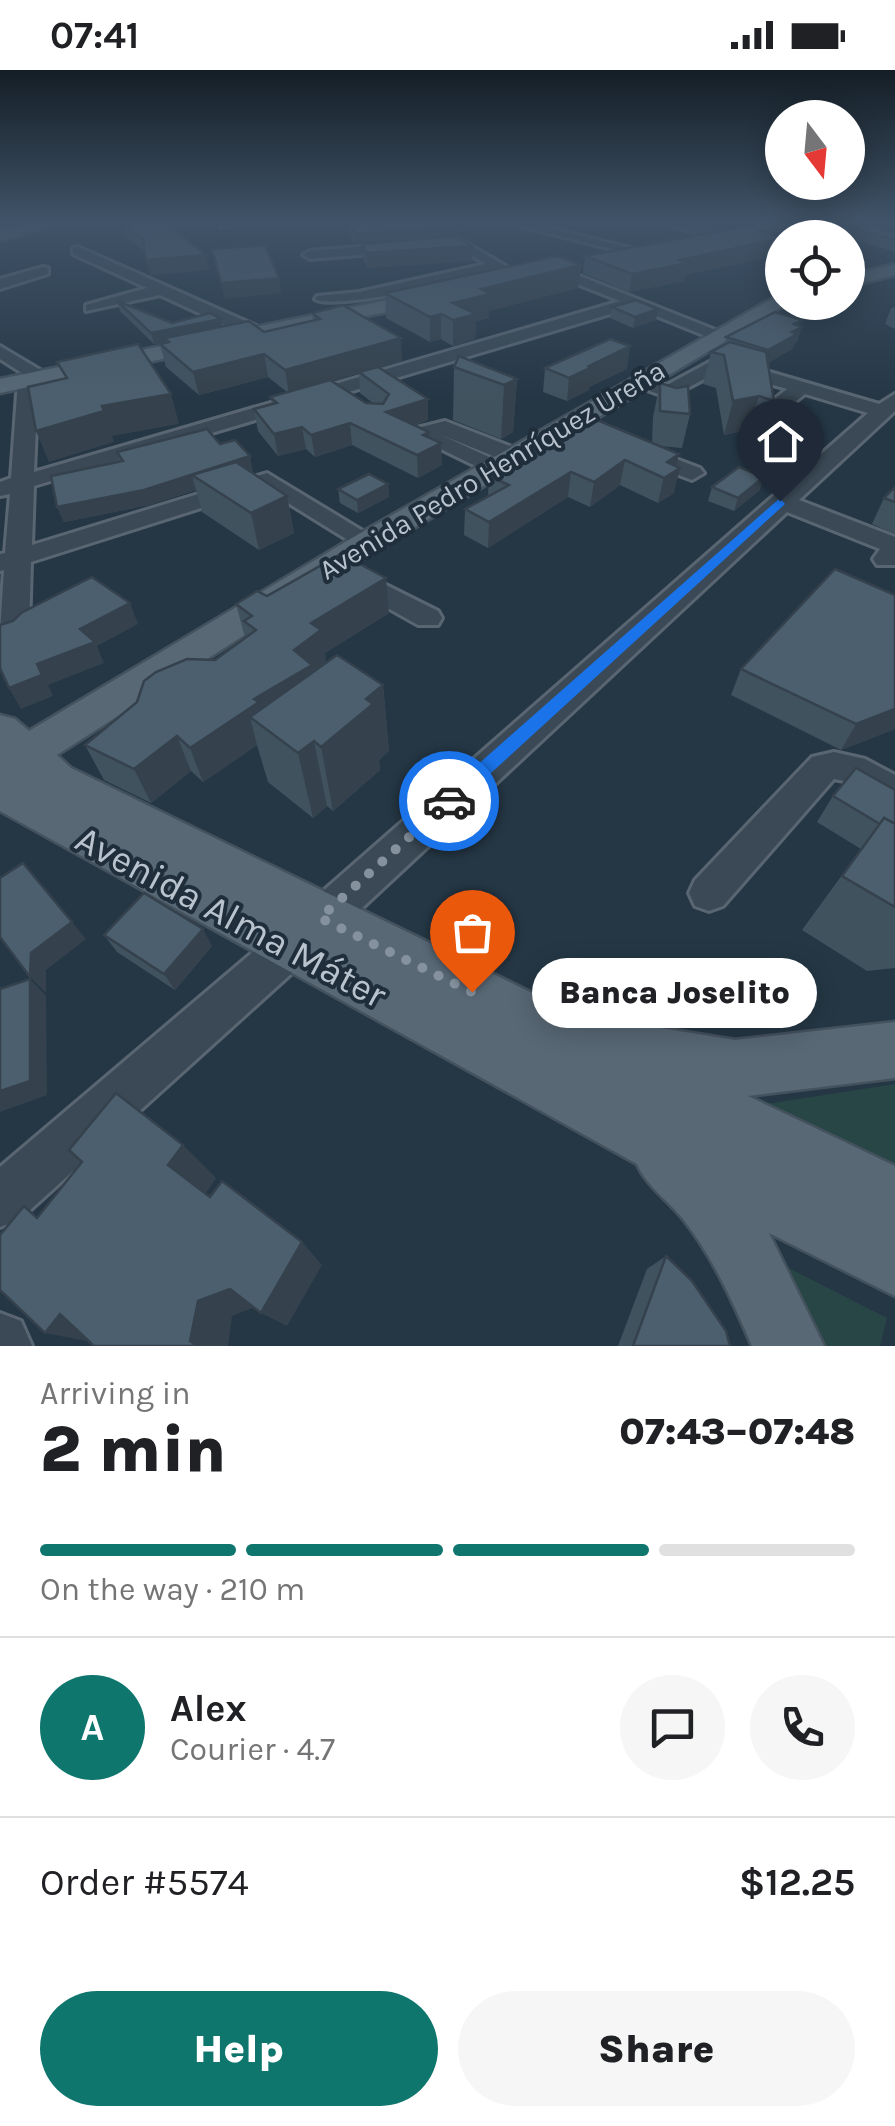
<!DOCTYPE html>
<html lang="en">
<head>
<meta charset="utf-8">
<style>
	:root { --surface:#fff; --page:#f6f6f6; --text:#202124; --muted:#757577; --line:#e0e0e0; --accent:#0f766e }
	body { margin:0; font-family:Karla,sans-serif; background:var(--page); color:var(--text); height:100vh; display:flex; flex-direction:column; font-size:38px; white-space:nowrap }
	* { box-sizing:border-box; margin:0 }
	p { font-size:32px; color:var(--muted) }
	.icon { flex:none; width:55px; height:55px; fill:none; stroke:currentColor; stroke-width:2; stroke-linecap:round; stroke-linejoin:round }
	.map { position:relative; height:1276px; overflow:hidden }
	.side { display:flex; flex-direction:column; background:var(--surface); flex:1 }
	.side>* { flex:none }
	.needle { width:65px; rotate:164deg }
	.buttons { position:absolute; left:765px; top:30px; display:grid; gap:20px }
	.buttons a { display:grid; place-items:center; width:100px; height:100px; border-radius:50%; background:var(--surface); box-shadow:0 5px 25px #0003; font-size:50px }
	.pin { position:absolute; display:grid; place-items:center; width:85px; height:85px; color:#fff; margin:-102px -42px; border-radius:50% 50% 50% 0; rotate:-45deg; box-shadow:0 0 10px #0007 }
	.pin .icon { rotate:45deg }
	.courier { position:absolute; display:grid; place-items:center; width:100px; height:100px; margin:-50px; border:8px solid #1a73e8; border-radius:50%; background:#fff; color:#222; box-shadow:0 2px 12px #0007 }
	.bubble { position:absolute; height:70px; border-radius:35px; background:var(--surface); box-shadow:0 5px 25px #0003; font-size:32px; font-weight:800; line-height:70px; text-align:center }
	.head em { font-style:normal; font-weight:800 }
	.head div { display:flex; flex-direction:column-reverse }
	.head { display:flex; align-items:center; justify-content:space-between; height:170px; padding:0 40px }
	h1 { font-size:65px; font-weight:800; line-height:75px }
	.bar { display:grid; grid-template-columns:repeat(4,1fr); gap:15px 10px; align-content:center; height:120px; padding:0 40px }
	.bar i { height:12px; border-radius:8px; background:var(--line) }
	.bar .on { background:var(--accent) }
	.bar p { grid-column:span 4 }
	.line { display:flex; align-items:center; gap:25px; padding:0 40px; border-top:2px solid var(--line) }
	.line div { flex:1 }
	.round { display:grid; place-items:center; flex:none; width:105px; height:105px; border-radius:52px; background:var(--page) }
	.button { display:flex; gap:20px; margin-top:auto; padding:20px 40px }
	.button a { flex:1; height:115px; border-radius:60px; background:var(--accent); color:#fff; font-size:40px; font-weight:800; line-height:115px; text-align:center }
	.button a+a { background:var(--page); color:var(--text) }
	.status { display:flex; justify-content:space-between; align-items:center; height:70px; padding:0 50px; background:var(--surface); direction:ltr }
	.status svg { height:28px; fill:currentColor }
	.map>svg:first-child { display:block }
</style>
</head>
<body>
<div class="status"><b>07:41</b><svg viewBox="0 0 49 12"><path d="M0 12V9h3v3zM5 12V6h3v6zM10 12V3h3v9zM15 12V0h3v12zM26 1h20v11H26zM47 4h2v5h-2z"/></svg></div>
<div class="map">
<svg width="895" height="1276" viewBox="0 0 895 1276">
	<rect width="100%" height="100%" fill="#253745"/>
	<!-- green -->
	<g fill="#284646">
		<polygon points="895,1014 895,1095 766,1034"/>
		<polygon points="767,1187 887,1248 880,1276 810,1276"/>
	</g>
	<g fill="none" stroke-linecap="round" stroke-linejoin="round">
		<defs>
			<g id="minor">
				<polygon points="169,151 195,151 169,157"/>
				<polygon points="221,151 251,151 221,157"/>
				<polygon points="500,151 521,151 650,183 643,187"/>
				<polygon points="655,151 675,151 731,167 724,171"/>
				<path d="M459,169L506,196C487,209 331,241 315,229L317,226L359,222L486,194L457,177L310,189L303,185L310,181Z"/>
				<polygon points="78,177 263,259 266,263 251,267 160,225 86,241 86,235 147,218 73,184 73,178"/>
				<polygon points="43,197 48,198 48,204 0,219 0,209"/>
				<polygon points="557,197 728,265 713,269 634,237 34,416 32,475 267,403 381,472 377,477 359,477 264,418 31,492 29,561 24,568 4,568 0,562 4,500 0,501 0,484 5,483 10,424 0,426 0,412 11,408 18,310 25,305 0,289 0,276 52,307 38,312 34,402 620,231 552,204 552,198"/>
				<polygon points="719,287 879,334 895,324 895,341 799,430 895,467 895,495 877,495 873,489 880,479 787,442 303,893 19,1150 0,1157 0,1097 273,865 868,343 805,324 781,343 767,343 767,335 787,319 721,300 669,328 628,313 638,307 667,315"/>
				<polygon points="445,351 522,381 525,386 522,391 506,391 441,365 502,393 505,398 502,403 494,405 410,364 413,359"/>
				<polygon points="639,375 700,398 704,403 692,410 631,387 628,382 631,377"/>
				<polygon points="348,496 438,541 442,548 438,555 418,555 338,510 334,504 338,498"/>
				<polygon points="834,682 865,689 895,705 895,739 849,712 834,709 723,836 709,841 695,836 689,823 695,810 812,687"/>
				<polygon points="0,1243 21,1251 32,1276 0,1276"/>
			</g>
			<g id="major">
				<polygon points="45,151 72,151 0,171 0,161"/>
				<polygon points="782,151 812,151 709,175 701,170"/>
				<polygon points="895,194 895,205 848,217 848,205"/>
				<polygon points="437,220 447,226 444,230 0,323 0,309"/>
				<path d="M782,223V232L789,233L379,479L57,685L71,698L602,957L617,951L735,970L895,952V1008L748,1026L895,1096V1226L769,1163L824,1276H752C733,1232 713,1187 683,1149C668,1130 647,1117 637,1094L0,741V645L15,649L29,661L357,465Z"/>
			</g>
		</defs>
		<!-- minor casing -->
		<use href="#minor" stroke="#596672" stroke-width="6"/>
		<!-- major casing -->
		<use href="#major" stroke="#44525e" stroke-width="5"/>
		<!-- minor -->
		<use href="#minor" fill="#3a4955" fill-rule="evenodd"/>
		<!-- major -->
		<use href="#major" fill="#586875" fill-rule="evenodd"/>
	</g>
	<!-- wall -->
	<g fill="#41525f" fill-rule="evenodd">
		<polygon points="344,151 477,151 477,155 453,166 355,174"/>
		<polygon points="816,151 853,151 895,163 895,182 814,157"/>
		<polygon points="861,151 895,151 895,160"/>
		<polygon points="120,153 206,185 209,200 150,205 145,182 124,166"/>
		<polygon points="782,168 780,185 685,205 684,211 629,222 583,203 585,186"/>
		<polygon points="362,174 472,176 472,191 367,198 363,188"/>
		<polygon points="581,195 578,218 489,241 489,248 476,251 475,269 453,276 441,269 430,272 386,248 385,223"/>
		<path d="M117,231L172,253L221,249L223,257L264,262L313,250L312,243L402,291L379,297L428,329V350L415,355L429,367L442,395L418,408L352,375L315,387L306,379L278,386L258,361L254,339L272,334L270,327L287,322L268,307L199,325L166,297L160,274L166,272L154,274L120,241ZM359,303L360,323L374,334L366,333L332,311Z"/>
		<polygon points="612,237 658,239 656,250 633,258 610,248"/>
		<polygon points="895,237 895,259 885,254 891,238"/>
		<polygon points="800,256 797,272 794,274 792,279 768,293 774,331 763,365 748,360 724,365 716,318 703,314 711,282 725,275 726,267"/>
		<polygon points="454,297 517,309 513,362 501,369 453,350"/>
		<polygon points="545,298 627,299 589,317 589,320 567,331 543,322"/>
		<polygon points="660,313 690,344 682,378 660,376 676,396 674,423 658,433 620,415 590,437 568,427 488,478 464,465 465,439 488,426 489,406 517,388 518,380 550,369 652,373 653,347"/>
		<polygon points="220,374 253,402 252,402 287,426 294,463 259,480 202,442 196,420 149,435 64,452 57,437 120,392 117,382"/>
		<polygon points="388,414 389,427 358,443 340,433 338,419"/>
		<polygon points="712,417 760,420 734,441 708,431"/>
		<polygon points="895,417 895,464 872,454 884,428"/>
		<polygon points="267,526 389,543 325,583 326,592 383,615 389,681 379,690 380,700 333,741 327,736 313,748 268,712 257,675 203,712 191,701 151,733 104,710 85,675 215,590 245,568 236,534"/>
		<polygon points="741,599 895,659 841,680 731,625"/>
		<polygon points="895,720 895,898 867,901 802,860 861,779 817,752 833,726"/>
		<polygon points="104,865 212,876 175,920 117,882"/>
		<polygon points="666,1186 730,1276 618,1276 647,1199"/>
	</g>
	<!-- shaded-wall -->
	<g fill="#35424d">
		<polygon points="289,151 305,151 305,153 290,155"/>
		<polygon points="467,151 477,151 477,155 453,166 355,174 355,164"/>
		<polygon points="782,168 780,185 685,205 684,211 629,222 632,204 680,190"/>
		<polygon points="472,176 472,191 367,198 366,183"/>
		<polygon points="206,185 209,200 150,205 146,190"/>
		<polygon points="581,195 578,218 489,241 489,248 476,251 475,269 453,276 453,233 481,219"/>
		<polygon points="279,208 281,223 225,229 221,213"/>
		<polygon points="658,239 656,250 633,258 635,247"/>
		<polygon points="441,244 441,269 430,272 430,247"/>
		<polygon points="221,249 223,260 165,268 166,272 154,274 151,263"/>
		<polygon points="802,250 799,259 802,257 797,272 794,274 792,279 763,296 768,280 794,254"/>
		<polygon points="401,268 402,291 289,324 285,300"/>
		<polygon points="630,276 627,299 589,317 589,320 567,331 569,308 589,296"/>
		<polygon points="264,284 268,307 199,325 193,302"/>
		<polygon points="517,309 513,362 501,369 504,315"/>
		<polygon points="171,324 179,354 112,366 114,372 49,392 36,361 102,336"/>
		<polygon points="759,326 748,360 724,365 733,331"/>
		<polygon points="428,329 428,350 387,364 386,342"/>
		<polygon points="350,353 352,375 315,387 311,365"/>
		<polygon points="302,357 306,379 278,386 274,364"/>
		<polygon points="429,362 430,379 441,373 442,395 418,408 417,385 423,365"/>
		<polygon points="679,384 675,401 680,398 674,423 658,433 667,392"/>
		<polygon points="250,386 253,402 209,416 192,405 196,420 149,435 64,452 57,437"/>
		<polygon points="625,390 620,415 590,437 594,412"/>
		<polygon points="571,402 568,427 488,478 489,452"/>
		<polygon points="764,407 760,420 734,441 738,428"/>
		<polygon points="388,414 389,427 358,443 357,430"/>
		<polygon points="287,426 294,463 259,480 251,443"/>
		<polygon points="386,508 389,543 325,583 327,596 250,647 257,675 203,712 190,678 254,629 294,580 311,553"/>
		<polygon points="130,533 138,554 97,576 104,593 48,615 53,626 21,639 9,618 80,559"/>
		<polygon points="383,615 389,681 379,690 380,700 333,741 321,677 366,629"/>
		<polygon points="895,639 895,659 841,680 856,654"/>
		<polygon points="177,666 191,701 151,733 134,699"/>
		<polygon points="314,671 327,736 313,748 298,683"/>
		<polygon points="72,852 86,869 46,900 46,923 30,907 31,883"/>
		<polygon points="203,859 212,876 175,920 164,904"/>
		<polygon points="30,909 46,926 47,1025 0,1042 0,1021"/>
		<polygon points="183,1075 216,1108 204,1126 168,1095"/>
		<polygon points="302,1172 322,1195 287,1256 261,1243"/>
		<polygon points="230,1219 260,1235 232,1246 228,1276 197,1276 190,1271 198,1231"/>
		<polygon points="60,1244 102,1274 45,1263"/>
	</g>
	<!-- building -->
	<g fill="#4c5f6e" stroke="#35424d" stroke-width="2.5">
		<polygon points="132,151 165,151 206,185 146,190 143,169 120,153"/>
		<polygon points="348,151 467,151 454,156 355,164"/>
		<polygon points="831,151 853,151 895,163 895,170"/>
		<polygon points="748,156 783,168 680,190 688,193 632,204 585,186"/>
		<polygon points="456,166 472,176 366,183 362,174"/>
		<polygon points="265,175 279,208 221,213 212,179"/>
		<polygon points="557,186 581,195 481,219 490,224 453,233 476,244 453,250 441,244 430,247 385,223"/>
		<polygon points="636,230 658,239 635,247 612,237"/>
		<polygon points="117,231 172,253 210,243 221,249 151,263"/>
		<polygon points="343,235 401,268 285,300 264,284 193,302 160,274 169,272 165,268 249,251 264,262 320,249 312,243"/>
		<polygon points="775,242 802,250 794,254 802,257 792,262 797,264 768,280 726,267"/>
		<polygon points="610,269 630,276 589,296 592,297 569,308 545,298"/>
		<polygon points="730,272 766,282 774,331 759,326 733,331 724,285 711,282"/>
		<polygon points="138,274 171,324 102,336 104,341 36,361 28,317 67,308 57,292"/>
		<polygon points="459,286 517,309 504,315 454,297"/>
		<polygon points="378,297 428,329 386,342 429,362 423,365 441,373 417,385 350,353 311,365 302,357 274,364 254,339 277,333 270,327 330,310 366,333 383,334 389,324 359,302"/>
		<polygon points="660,313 676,318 688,316 690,344 660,341"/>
		<polygon points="592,348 679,384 667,392 680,398 664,408 625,390 594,412 571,402 489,452 465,439 509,415 489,406 525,383 518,380 542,366 550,369"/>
		<polygon points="207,359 220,374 235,370 250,386 144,420 57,437 51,406 123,391 117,382"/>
		<polygon points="236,392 287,426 251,443 192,405"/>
		<polygon points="739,397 764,407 738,428 712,417"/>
		<polygon points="369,404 388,414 357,430 338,419"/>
		<polygon points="895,417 895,432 884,428"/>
		<polygon points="341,484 386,508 311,553 321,560 294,580 312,595 254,629 259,632 190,678 177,666 134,699 85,675 137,632 144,611 156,602 187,589 215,590 256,560 244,551 252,546 236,534 257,521 267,526"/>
		<polygon points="835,499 895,525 895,639 856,654 741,599"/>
		<polygon points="92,507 130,533 80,559 95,572 37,594 42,605 9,618 0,598 0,555 13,551 21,543"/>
		<polygon points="337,585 383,615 366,629 373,634 321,677 314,671 298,683 250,647"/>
		<polygon points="856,698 895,720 895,754 884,748 880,754 833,726"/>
		<polygon points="884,748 895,754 895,837 842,806"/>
		<polygon points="23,793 72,852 31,883 30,907 0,867 0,808"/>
		<polygon points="144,823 203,859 164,904 104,865"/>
		<polygon points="30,909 30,1011 0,1021 0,919"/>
		<polygon points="116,1023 183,1075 168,1095 210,1127 222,1111 302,1172 261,1243 230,1219 198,1231 190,1271 197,1276 94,1276 60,1244 45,1263 0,1220 0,1165 24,1136 37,1148 82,1092 69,1080"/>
		<polygon points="666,1186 692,1211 726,1261 730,1276 633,1276"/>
	</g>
	<!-- sky -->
	<linearGradient id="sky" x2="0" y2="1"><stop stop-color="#141e26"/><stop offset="0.46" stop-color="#405368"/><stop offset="1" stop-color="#405368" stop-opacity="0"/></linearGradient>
	<rect width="895" height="329" fill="url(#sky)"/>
	<!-- route -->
	<polygon fill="#1a73e8" points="780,428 785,434 455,736 442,736 442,726"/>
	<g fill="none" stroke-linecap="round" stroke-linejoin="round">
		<!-- done -->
		<polyline stroke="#85929e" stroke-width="10" stroke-dasharray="0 18" points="449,731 320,848 472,922"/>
	</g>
	<g text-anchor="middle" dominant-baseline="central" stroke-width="8" stroke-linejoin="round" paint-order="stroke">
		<!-- far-street labels -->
		<g font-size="28" fill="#b8c3ce" stroke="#1f2e3a">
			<text transform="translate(492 400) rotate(-31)">Avenida Pedro Henríquez Ureña</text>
		</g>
		<!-- near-street labels -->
		<g font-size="38" fill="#b8c3ce" stroke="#1f2e3a">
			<text transform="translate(231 847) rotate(28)">Avenida Alma Máter</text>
		</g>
	</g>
</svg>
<div class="buttons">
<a><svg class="needle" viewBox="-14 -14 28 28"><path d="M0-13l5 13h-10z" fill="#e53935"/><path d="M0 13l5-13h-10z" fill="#757577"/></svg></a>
<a><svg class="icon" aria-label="locate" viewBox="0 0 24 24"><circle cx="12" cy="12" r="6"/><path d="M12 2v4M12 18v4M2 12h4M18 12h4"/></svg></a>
</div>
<div class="pin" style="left:472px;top:922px;background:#ea580c"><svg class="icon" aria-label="bag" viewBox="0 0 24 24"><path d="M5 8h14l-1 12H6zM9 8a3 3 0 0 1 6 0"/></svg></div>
<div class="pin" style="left:780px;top:431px;background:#1f2937"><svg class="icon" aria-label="home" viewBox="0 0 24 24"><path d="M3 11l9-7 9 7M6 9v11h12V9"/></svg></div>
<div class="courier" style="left:449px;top:731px"><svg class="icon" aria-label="car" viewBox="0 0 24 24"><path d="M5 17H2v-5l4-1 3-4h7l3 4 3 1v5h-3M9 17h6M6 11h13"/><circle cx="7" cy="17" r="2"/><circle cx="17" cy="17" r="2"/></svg></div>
<div class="bubble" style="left:532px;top:888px;width:285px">Banca Joselito</div>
</div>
<section class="side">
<div class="head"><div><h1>2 min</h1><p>Arriving in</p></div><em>07:43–07:48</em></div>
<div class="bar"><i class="on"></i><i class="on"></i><i class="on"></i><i></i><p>On the way · 210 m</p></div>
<div class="line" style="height:180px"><b class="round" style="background:var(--accent);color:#fff">A</b><div><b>Alex</b><p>Courier · 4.7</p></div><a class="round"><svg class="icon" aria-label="chat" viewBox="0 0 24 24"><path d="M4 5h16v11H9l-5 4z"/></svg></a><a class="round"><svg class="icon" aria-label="phone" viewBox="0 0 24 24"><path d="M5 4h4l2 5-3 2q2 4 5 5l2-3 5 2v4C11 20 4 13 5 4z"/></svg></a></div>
<div class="line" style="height:130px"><div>Order #5574</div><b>$12.25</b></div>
<div class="button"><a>Help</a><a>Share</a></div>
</section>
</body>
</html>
